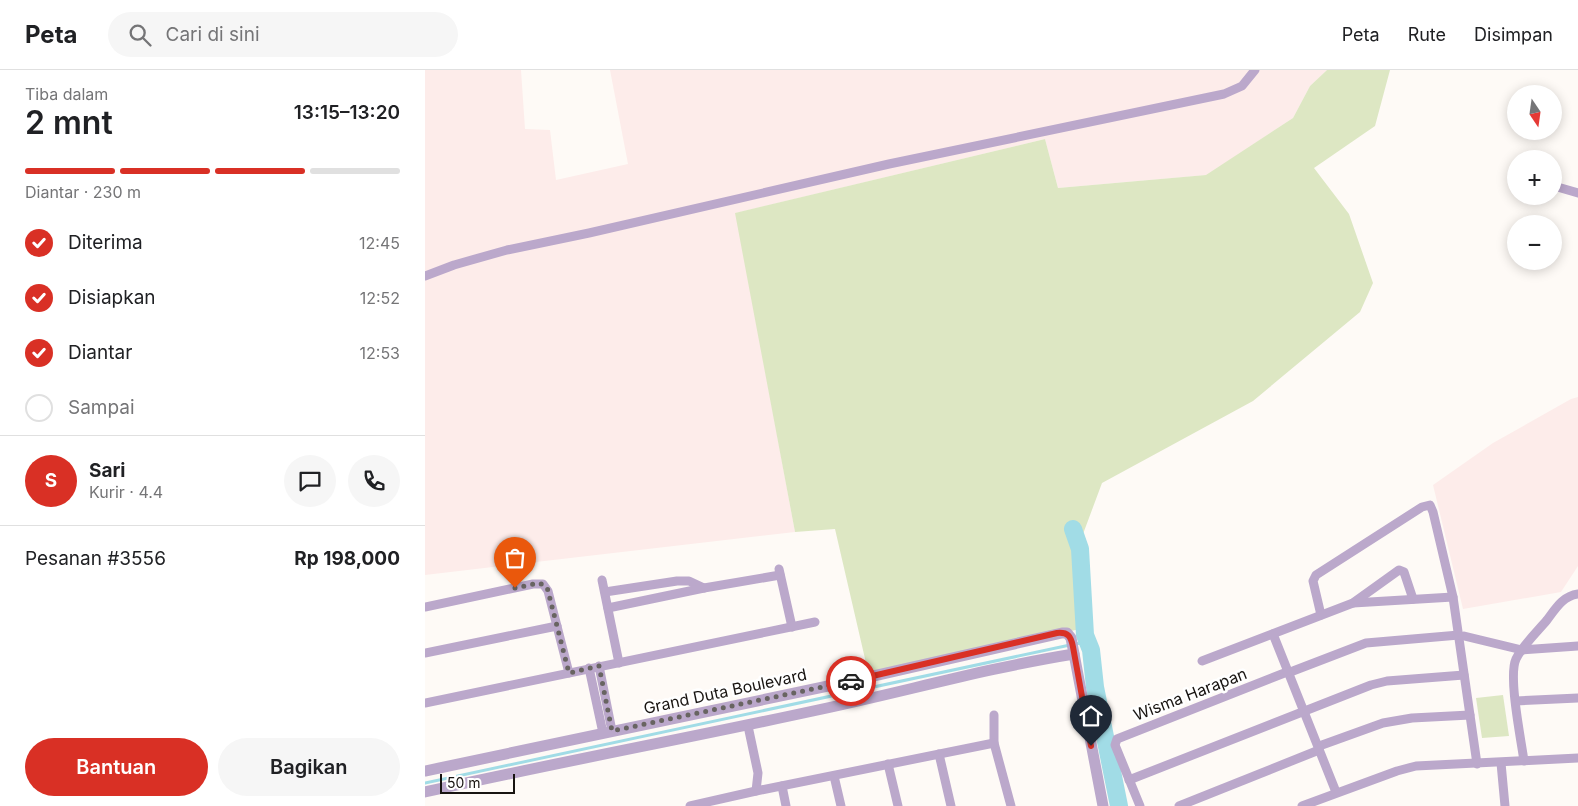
<!DOCTYPE html>
<html lang="id">
<head>
<meta charset="utf-8">
<style>
	:root { --surface:#fff; --page:#f6f6f6; --text:#202124; --muted:#757577; --line:#e0e0e0; --accent:#d93025 }
	body { margin:0; font-family:Inter,sans-serif; background:var(--page); color:var(--text); height:100vh; display:flex; flex-direction:column; font-size:19px; white-space:nowrap }
	* { box-sizing:border-box; margin:0 }
	p { font-size:16px; color:var(--muted) }
	.icon { flex:none; width:28px; height:28px; fill:none; stroke:currentColor; stroke-width:2; stroke-linecap:round; stroke-linejoin:round }
	.map { position:relative; flex:1; overflow:hidden }
	.panel { display:flex; flex-direction:column; background:var(--surface); width:425px }
	.panel>* { flex:none }
	.needle { width:32px; rotate:167deg }
	.buttons { position:absolute; left:1082px; top:15px; display:grid; gap:10px }
	.buttons a { display:grid; place-items:center; width:55px; height:55px; border-radius:50%; background:var(--surface); box-shadow:0 2px 12px #0003; font-size:25px }
	.scale { position:absolute; left:15px; bottom:12px; width:75px; box-sizing:border-box; padding-left:5px; border:2px solid #181411; border-top:0; font-size:14px; line-height:18px; white-space:nowrap; color:#181411; -webkit-text-stroke:4px #fff; paint-order:stroke }
	.pin { position:absolute; display:grid; place-items:center; width:42px; height:42px; color:#fff; margin:-51px -21px; border-radius:50% 50% 50% 0; rotate:-45deg; box-shadow:0 0 5px #0007 }
	.pin .icon { rotate:45deg }
	.courier { position:absolute; display:grid; place-items:center; width:50px; height:50px; margin:-25px; border:4px solid #d93025; border-radius:50%; background:#fff; color:#222; box-shadow:0 1px 6px #0007 }
	.head em { font-style:normal; font-weight:600 }
	.head div { display:flex; flex-direction:column-reverse }
	.head { display:flex; align-items:center; justify-content:space-between; height:85px; padding:0 25px }
	h1 { font-size:32px; font-weight:600; line-height:38px }
	.bar { display:grid; grid-template-columns:repeat(4,1fr); gap:8px 5px; align-content:center; height:60px; padding:0 25px }
	.bar i { height:6px; border-radius:4px; background:var(--line) }
	.bar .current { background:var(--accent) }
	.bar p { grid-column:span 4 }
	.line { display:flex; align-items:center; gap:12px; padding:0 25px; border-top:1px solid var(--line) }
	.line div { flex:1 }
	.round { display:grid; place-items:center; flex:none; width:52px; height:52px; border-radius:26px; background:var(--page) }
	ol { padding:0 25px; list-style:none }
	li { display:flex; align-items:center; gap:15px; height:55px }
	li p { margin-inline-start:auto }
	li .icon { padding:5px; border-radius:50%; background:var(--accent); color:#fff; stroke-width:4 }
	li:last-child { color:var(--muted) }
	li i { width:28px; height:28px; border:2px solid var(--line); border-radius:50% }
	.action { display:flex; gap:10px; margin-top:auto; padding:10px 25px }
	.action a { flex:1; height:58px; border-radius:30px; background:var(--accent); color:#fff; font-size:20px; font-weight:600; line-height:58px; text-align:center }
	.action a+a { background:var(--page); color:var(--text) }
	header { display:flex; align-items:center; gap:30px; box-sizing:border-box; height:70px; padding:0 25px; background:var(--surface); border-bottom:1px solid var(--line) }
	header strong { font-size:24px }
	nav { display:flex; gap:28px; margin-inline-start:auto; font-size:18px }
	.search { width:350px; height:45px; background:var(--page); display:flex; align-items:center; gap:12px; box-sizing:border-box; padding:0 18px; border-radius:28px; color:var(--muted); font-size:19px }
	main { display:flex; flex:1; min-height:0 }
	.map>svg:first-child { display:block }
</style>
</head>
<body>
<header>
<strong>Peta</strong>
<div class="search"><svg class="icon" aria-label="search" viewBox="0 0 24 24"><circle cx="10" cy="10" r="6"/><path d="M15 15l6 6"/></svg>Cari di sini</div>
<nav><a>Peta</a><a>Rute</a><a>Disimpan</a></nav>
</header>
<main>
<section class="panel">
<div class="head"><div><h1>2 mnt</h1><p>Tiba dalam</p></div><em>13:15–13:20</em></div>
<div class="bar"><i class="current"></i><i class="current"></i><i class="current"></i><i></i><p>Diantar · 230 m</p></div>
<ol>
<li><svg class="icon" aria-label="check" viewBox="0 0 24 24"><path d="M5 12l5 5 9-10"/></svg>Diterima<p>12:45</p></li>
<li><svg class="icon" aria-label="check" viewBox="0 0 24 24"><path d="M5 12l5 5 9-10"/></svg>Disiapkan<p>12:52</p></li>
<li><svg class="icon" aria-label="check" viewBox="0 0 24 24"><path d="M5 12l5 5 9-10"/></svg>Diantar<p>12:53</p></li>
<li><i></i>Sampai</li>
</ol>
<div class="line" style="height:90px"><b class="round" style="background:var(--accent);color:#fff">S</b><div><b>Sari</b><p>Kurir · 4.4</p></div><a class="round"><svg class="icon" aria-label="chat" viewBox="0 0 24 24"><path d="M4 5h16v11H9l-5 4z"/></svg></a><a class="round"><svg class="icon" aria-label="phone" viewBox="0 0 24 24"><path d="M5 4h4l2 5-3 2q2 4 5 5l2-3 5 2v4C11 20 4 13 5 4z"/></svg></a></div>
<div class="line" style="height:65px"><div>Pesanan #3556</div><b>Rp 198,000</b></div>
<div class="action"><a>Bantuan</a><a>Bagikan</a></div>
</section>
<div class="map">
<svg width="1153" height="736" viewBox="0 0 1153 736">
	<rect width="100%" height="100%" fill="#fefaf6"/>
	<!-- industrial -->
	<g fill="#fdecea">
		<polygon points="0,0 96,0 100,59 125,60 131,110 203,94 185,0 902,0 885,16 868,48 782,105 633,118 620,69 311,143 370,462 0,505"/>
		<polygon points="1153,327 1153,496 1136,522 1038,539 1008,415 1068,373 1146,329"/>
	</g>
	<!-- green -->
	<g fill="#dde7c3">
		<polygon points="902,0 965,0 950,56 889,98 924,144 948,213 935,242 828,331 677,413 658,464 664,557 444,606 410,459 370,462 310,143 620,69 633,118 781,105 868,48 885,16"/>
		<polygon points="1078,625 1084,666 1057,668 1051,628"/>
	</g>
	<g fill="none" stroke-linecap="round" stroke-linejoin="round">
		<!-- stream -->
		<g stroke="#a1dce6" stroke-width="3">
			<polyline points="651,574 663,571"/>
			<polyline points="0,713 645,575"/>
		</g>
		<!-- river -->
		<polyline stroke="#a1dce6" stroke-width="18" points="648,459 655,479 660,565 666,580 670,617 694,736"/>
		<!-- minor -->
		<g stroke="#bba8cb" stroke-width="9">
			<polyline points="1129,116 1153,123"/>
			<polyline points="0,206 29,195 82,180 164,163 464,94 799,24 817,16 830,0"/>
			<polyline points="354,499 367,557"/>
			<polyline points="177,510 194,593"/>
			<polyline points="180,522 252,511 264,511 279,518"/>
			<polyline points="928,533 1028,527"/>
			<polyline points="0,537 108,514 118,514 123,521 144,603"/>
			<polyline points="183,538 279,518 355,505"/>
			<polyline points="896,545 888,511 891,505 997,437 1005,435 1008,442 1028,527 1052,694"/>
			<polyline points="848,564 911,722"/>
			<polyline points="1039,566 1097,580 1153,576"/>
			<polyline points="0,583 132,556"/>
			<polyline points="777,591 928,533 974,500 979,502 988,529"/>
			<polyline points="174,596 187,661"/>
			<polyline points="164,598 178,663"/>
			<polyline points="868,601 941,573 1034,565"/>
			<polyline points="1091,631 1153,628"/>
			<polyline points="0,633 390,552"/>
			<polyline points="417,635 422,612"/>
			<polyline points="569,645 569,673 586,736"/>
			<polyline points="323,656 333,703 331,721"/>
			<polyline points="897,675 958,653 987,648 1045,645"/>
			<polyline points="514,684 526,736"/>
			<path d="M1099,691C1096,669 1083,606 1091,589C1098,575 1112,562 1122,550C1131,538 1138,526 1153,524"/>
			<polyline points="1076,693 1080,736"/>
			<polyline points="463,694 473,736"/>
			<polyline points="409,706 416,736"/>
			<polyline points="704,710 946,615 962,611 1039,605"/>
			<polyline points="357,716 361,736"/>
			<polyline points="265,736 331,721 569,673"/>
			<polyline points="715,736 690,675 692,669 862,602"/>
			<polyline points="754,736 894,680"/>
			<polyline points="877,736 972,701 991,696 1153,688"/>
		</g>
		<!-- tertiary -->
		<g stroke="#bba8cb" stroke-width="11">
			<polyline points="0,701 422,612 637,563 642,563 646,568 678,736"/>
			<path d="M0,722C129,693 259,669 388,641C475,623 561,598 649,584"/>
		</g>
	</g>
	<g fill="none" stroke-linecap="round" stroke-linejoin="round">
		<!-- done -->
		<polyline stroke="#686461" stroke-width="5" stroke-dasharray="0 9" points="90,518 114,513 122,517 144,603 174,596 187,661 426,611"/>
		<!-- route -->
		<path stroke="#d93025" stroke-width="6" d="M426,611L632,563C643,562 646,566 648,577L666,676"/>
	</g>
	<g text-anchor="middle" dominant-baseline="central" stroke-width="5" stroke-linejoin="round" paint-order="stroke">
		<!-- street labels -->
		<g font-size="16" fill="#181411" stroke="#fff">
			<text transform="translate(300 621) rotate(-12)">Grand Duta Boulevard</text>
			<text transform="translate(765 624) rotate(-21)">Wisma Harapan</text>
		</g>
	</g>
</svg>
<div class="buttons">
<a><svg class="needle" viewBox="-14 -14 28 28"><path d="M0-13l5 13h-10z" fill="#e53935"/><path d="M0 13l5-13h-10z" fill="#757577"/></svg></a>
<a>+</a>
<a>−</a>
</div>
<div class="scale">50 m</div>
<div class="pin" style="left:90px;top:518px;background:#ea580c"><svg class="icon" aria-label="bag" viewBox="0 0 24 24"><path d="M5 8h14l-1 12H6zM9 8a3 3 0 0 1 6 0"/></svg></div>
<div class="pin" style="left:666px;top:676px;background:#1f2937"><svg class="icon" aria-label="home" viewBox="0 0 24 24"><path d="M3 11l9-7 9 7M6 9v11h12V9"/></svg></div>
<div class="courier" style="left:426px;top:611px"><svg class="icon" aria-label="car" viewBox="0 0 24 24"><path d="M5 17H2v-5l4-1 3-4h7l3 4 3 1v5h-3M9 17h6M6 11h13"/><circle cx="7" cy="17" r="2"/><circle cx="17" cy="17" r="2"/></svg></div>
</div>
</main>
</body>
</html>
